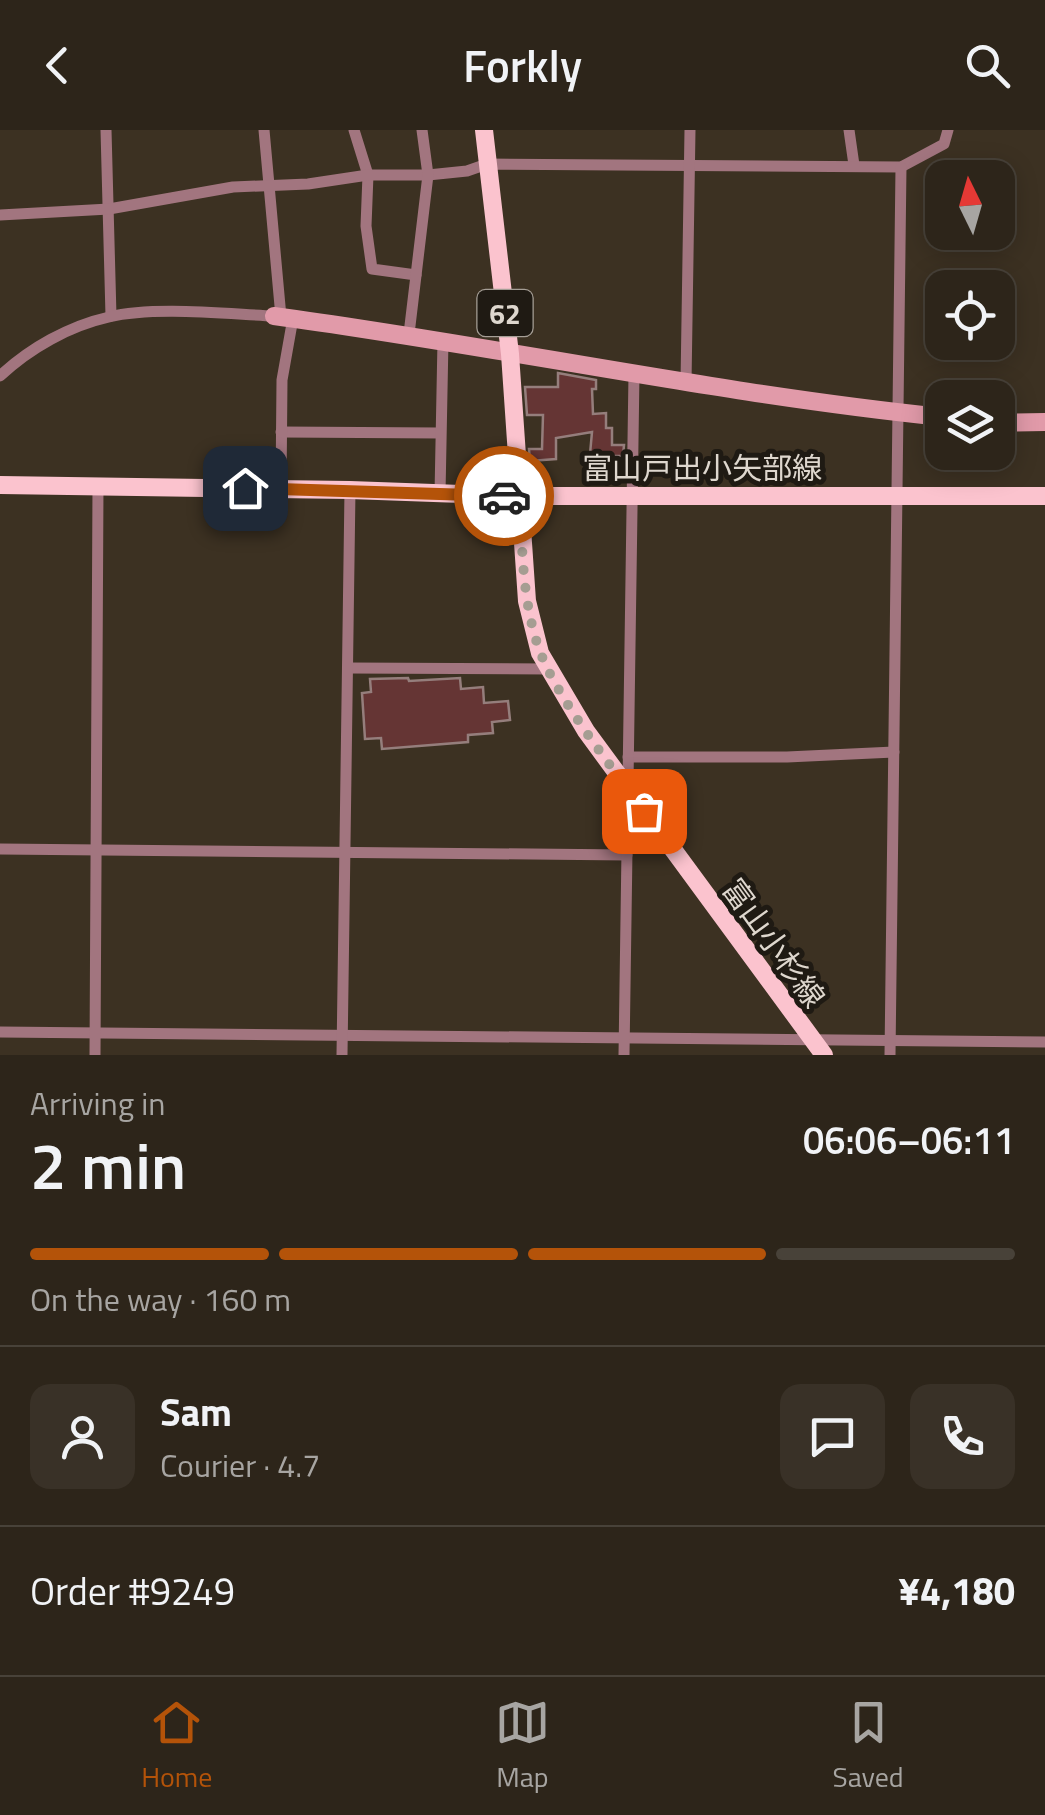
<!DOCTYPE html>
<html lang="en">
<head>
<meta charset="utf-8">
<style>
	:root { --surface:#2d251a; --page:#393127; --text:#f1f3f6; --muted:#a7a5a2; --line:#484239; --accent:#b45309 }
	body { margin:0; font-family:"Titillium Web","Noto Sans JP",sans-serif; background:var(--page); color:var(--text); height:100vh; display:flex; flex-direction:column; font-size:38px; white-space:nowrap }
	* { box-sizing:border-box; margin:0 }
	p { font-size:32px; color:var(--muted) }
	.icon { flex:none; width:55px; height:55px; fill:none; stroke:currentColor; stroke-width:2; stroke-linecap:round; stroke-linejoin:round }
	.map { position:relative; height:925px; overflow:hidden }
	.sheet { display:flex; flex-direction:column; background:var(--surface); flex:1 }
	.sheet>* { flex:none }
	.needle { width:65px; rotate:355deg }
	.tools { position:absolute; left:925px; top:30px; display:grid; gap:20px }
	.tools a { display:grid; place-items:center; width:90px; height:90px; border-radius:20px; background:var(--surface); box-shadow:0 5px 25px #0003,0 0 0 2px var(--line); font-size:50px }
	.pin { position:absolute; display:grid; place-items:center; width:85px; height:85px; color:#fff; margin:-42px; border-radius:20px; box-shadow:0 5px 15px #0006 }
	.courier { position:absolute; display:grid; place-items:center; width:100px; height:100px; margin:-50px; border:8px solid #b45309; border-radius:50%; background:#fff; color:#222; box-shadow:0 2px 12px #0007 }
	.summary em { font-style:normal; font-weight:600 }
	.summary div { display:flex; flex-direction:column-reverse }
	.summary { display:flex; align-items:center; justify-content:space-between; height:170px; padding:0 30px }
	h1 { font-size:65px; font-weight:600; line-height:75px }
	.bar { display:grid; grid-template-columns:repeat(4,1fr); gap:15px 10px; align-content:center; height:120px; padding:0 30px }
	.bar i { height:12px; border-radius:8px; background:var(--line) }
	.bar .on { background:var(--accent) }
	.bar p { grid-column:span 4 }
	.line { display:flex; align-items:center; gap:25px; padding:0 30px; border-top:2px solid var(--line) }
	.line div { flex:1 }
	.round { display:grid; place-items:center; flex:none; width:105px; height:105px; border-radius:20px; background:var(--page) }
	header { display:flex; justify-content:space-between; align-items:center; height:130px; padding:0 30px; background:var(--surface); font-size:45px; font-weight:600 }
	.tab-bar { display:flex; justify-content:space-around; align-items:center; height:140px; border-top:2px solid var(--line); background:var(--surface); font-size:28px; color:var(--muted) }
	.tab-bar a { display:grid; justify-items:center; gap:5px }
	.tab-bar .on { color:var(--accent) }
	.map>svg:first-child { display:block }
</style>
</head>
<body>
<header><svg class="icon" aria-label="back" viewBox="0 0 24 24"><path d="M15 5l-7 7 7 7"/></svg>Forkly<svg class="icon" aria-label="search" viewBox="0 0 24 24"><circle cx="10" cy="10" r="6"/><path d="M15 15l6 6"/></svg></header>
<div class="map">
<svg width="1045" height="925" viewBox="0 0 1045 925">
	<rect width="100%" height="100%" fill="#3c3122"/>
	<!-- building -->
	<g fill="#653534" stroke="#957e7c" stroke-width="2.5">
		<polygon points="558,243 596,250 596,259 592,259 593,284 606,283 606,298 612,298 612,315 624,315 623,326 615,326 615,343 602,343 602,335 589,335 592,302 556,308 556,329 530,331 529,319 542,319 543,285 527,285 525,257 558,257"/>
		<polygon points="408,548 409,551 460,548 461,559 483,557 484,573 508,571 510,590 492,592 493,603 468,605 468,612 382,619 381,608 365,609 362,563 371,562 370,549"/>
	</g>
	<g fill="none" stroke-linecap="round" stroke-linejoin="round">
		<!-- street -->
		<g stroke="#a2757f" stroke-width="11">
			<polyline points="106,0 111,186"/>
			<polyline points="264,0 281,187"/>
			<polyline points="354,0 368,45 366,96 372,139 416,145"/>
			<polyline points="849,0 854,35"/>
			<polyline points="0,85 109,79 233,57 308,54 368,45 428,45 467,41 487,34 901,37 944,14 948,0"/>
			<polyline points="409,204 428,45 422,0"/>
			<path d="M0,246C30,218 69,196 109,187C154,176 227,184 274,186"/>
			<polyline points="686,253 690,0"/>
			<polyline points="281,302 440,303"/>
			<polyline points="281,358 282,250 293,188"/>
			<polyline points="440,364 443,210"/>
			<polyline points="348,538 549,539"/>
			<polyline points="628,627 787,627 894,622"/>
			<polyline points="0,719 627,725"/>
			<polyline points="0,902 1045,912"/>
			<polyline points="95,925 98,356"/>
			<polyline points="342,925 350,360"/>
			<polyline points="624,925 634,243"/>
			<polyline points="890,925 901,37"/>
		</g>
		<!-- secondary -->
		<g stroke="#e19aa9" stroke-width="18">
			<path d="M274,186C497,216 718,264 942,287"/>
			<polyline points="998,293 1045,292"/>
		</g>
		<!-- primary -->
		<g stroke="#fbc3ce" stroke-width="18">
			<polyline points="484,0 510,224 527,471 540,523 586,601 824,925"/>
			<polyline points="0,355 350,360 520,366 1045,366"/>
		</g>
	</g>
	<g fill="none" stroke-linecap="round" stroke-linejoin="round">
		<!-- done -->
		<path stroke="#a59d92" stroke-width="10" stroke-dasharray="0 18" d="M504,366H520C522,417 522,470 539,519C557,569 612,637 644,681"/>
		<!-- route -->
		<polyline stroke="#b45309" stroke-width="12" points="245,358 504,366"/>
	</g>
	<g text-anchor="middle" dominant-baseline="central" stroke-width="10" stroke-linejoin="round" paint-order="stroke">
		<!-- shield labels -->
		<rect fill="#1f1a13" stroke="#a59e96" stroke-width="2.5" x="477.5" y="160" width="55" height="46" rx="8"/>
		<g font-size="28" font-weight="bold" fill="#ded7ce">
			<text x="505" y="183">62</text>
		</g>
		<!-- street labels -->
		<g font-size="30" fill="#ded7ce" stroke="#1f1a13">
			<text x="702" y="338">富山戸出小矢部線</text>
			<text transform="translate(774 813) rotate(54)">富山小杉線</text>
		</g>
	</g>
</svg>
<div class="tools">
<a><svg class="needle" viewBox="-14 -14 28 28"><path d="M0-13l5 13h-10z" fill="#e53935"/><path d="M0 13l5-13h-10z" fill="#a7a5a2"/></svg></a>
<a><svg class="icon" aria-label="locate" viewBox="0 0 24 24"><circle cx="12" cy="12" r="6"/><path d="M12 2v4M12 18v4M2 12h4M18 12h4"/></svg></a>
<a><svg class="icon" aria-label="layers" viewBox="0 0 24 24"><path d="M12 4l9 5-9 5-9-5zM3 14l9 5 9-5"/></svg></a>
</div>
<div class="pin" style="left:644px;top:681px;background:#ea580c"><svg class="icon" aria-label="bag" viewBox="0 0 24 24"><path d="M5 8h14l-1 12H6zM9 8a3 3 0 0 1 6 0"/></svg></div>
<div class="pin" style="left:245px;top:358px;background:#1f2937"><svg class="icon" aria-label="home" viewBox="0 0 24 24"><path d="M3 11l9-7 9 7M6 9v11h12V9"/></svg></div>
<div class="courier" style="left:504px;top:366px"><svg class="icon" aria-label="car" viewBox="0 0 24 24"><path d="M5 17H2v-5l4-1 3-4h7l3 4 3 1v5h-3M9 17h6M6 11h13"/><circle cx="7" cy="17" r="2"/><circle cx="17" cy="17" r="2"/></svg></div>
</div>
<section class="sheet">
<div class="summary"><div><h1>2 min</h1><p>Arriving in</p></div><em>06:06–06:11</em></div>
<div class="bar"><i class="on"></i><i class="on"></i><i class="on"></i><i></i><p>On the way · 160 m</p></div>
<div class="line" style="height:180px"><a class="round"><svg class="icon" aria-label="person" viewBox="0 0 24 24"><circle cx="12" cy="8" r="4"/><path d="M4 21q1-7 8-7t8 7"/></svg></a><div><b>Sam</b><p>Courier · 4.7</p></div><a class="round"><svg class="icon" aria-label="chat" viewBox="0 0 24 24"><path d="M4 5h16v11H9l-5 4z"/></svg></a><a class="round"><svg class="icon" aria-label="phone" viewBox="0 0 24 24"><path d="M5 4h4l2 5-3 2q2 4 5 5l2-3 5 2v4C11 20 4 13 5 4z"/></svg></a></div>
<div class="line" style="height:130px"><div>Order #9249</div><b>¥4,180</b></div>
</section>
<nav class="tab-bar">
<a class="on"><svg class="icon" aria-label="home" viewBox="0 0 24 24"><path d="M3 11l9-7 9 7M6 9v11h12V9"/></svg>Home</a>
<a><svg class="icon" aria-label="map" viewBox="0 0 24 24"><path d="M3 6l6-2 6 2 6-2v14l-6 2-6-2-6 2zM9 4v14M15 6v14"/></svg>Map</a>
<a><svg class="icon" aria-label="saved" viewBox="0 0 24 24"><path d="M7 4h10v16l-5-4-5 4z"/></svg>Saved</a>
</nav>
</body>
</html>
